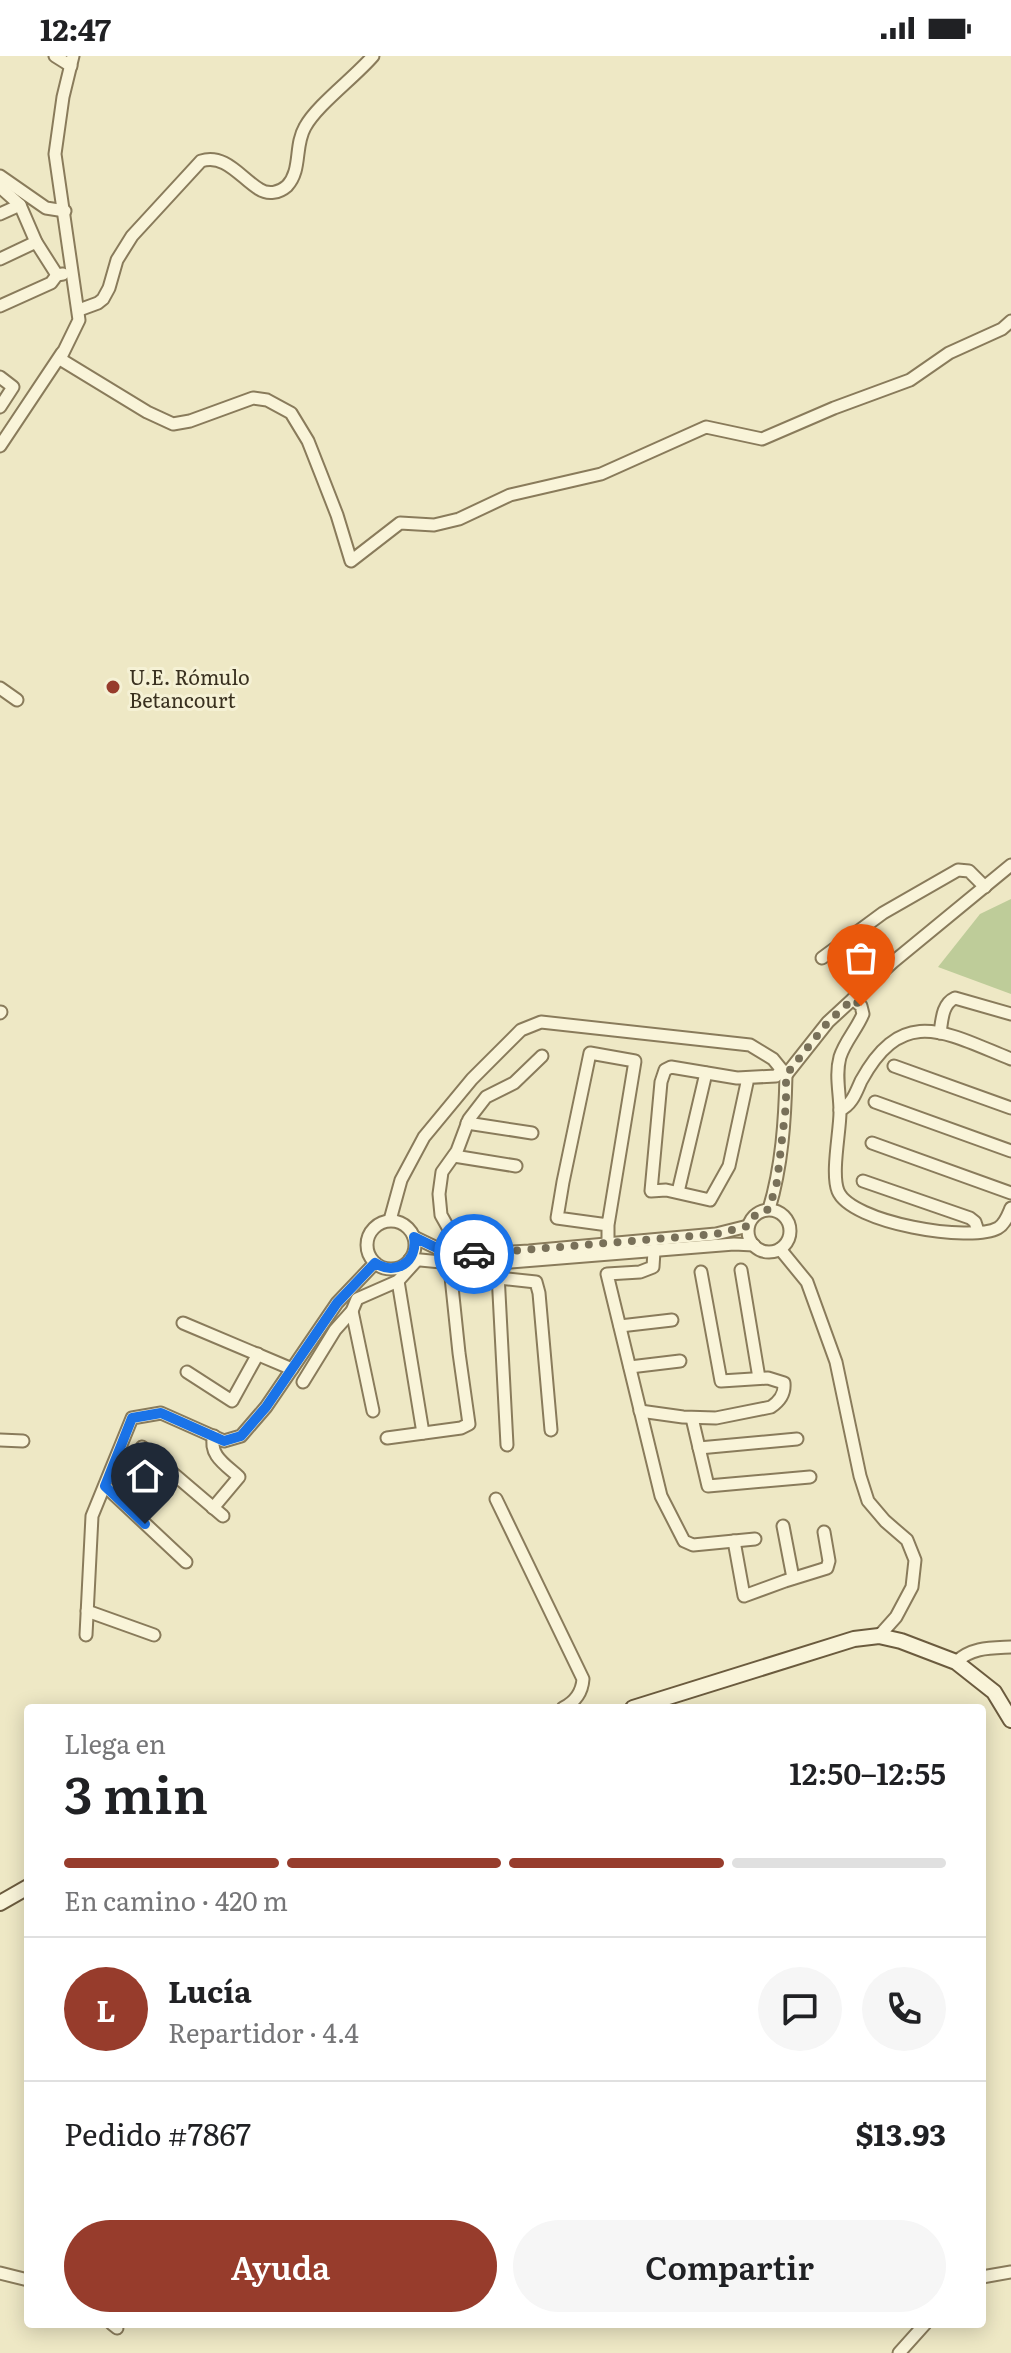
<!DOCTYPE html>
<html lang="es">
<head>
<meta charset="utf-8">
<style>
	:root { --surface:#fff; --page:#f6f6f6; --text:#202124; --muted:#757577; --line:#e0e0e0; --accent:#973c2c }
	body { margin:0; font-family:Literata,serif; background:var(--page); color:var(--text); height:100vh; display:flex; flex-direction:column; font-size:30px; white-space:nowrap }
	* { box-sizing:border-box; margin:0 }
	p { font-size:26px; color:var(--muted) }
	.icon { flex:none; width:44px; height:44px; fill:none; stroke:currentColor; stroke-width:2; stroke-linecap:round; stroke-linejoin:round }
	.map { position:relative; flex:1; overflow:hidden }
	.panel { position:absolute; left:24px; top:1648px; width:962px; height:624px; display:flex; flex-direction:column; background:var(--surface); border-radius:8px; box-shadow:0 4px 20px #0003 }
	.panel>* { flex:none }
	.pin { position:absolute; display:grid; place-items:center; width:68px; height:68px; color:#fff; margin:-82px -34px; border-radius:50% 50% 50% 0; rotate:-45deg; box-shadow:0 0 8px #0007 }
	.pin .icon { rotate:45deg }
	.courier { position:absolute; display:grid; place-items:center; width:80px; height:80px; margin:-40px; border:6px solid #1a73e8; border-radius:50%; background:#fff; color:#222; box-shadow:0 2px 10px #0007 }
	.overview em { font-style:normal; font-weight:600 }
	.overview div { display:flex; flex-direction:column-reverse }
	.overview { display:flex; align-items:center; justify-content:space-between; height:136px; padding:0 40px }
	h1 { font-size:52px; font-weight:600; line-height:60px }
	.bar { display:grid; grid-template-columns:repeat(4,1fr); gap:12px 8px; align-content:center; height:96px; padding:0 40px }
	.bar i { height:10px; border-radius:6px; background:var(--line) }
	.bar .current { background:var(--accent) }
	.bar p { grid-column:span 4 }
	.line { display:flex; align-items:center; gap:20px; padding:0 40px; border-top:2px solid var(--line) }
	.line div { flex:1 }
	.round { display:grid; place-items:center; flex:none; width:84px; height:84px; border-radius:42px; background:var(--page) }
	.action { display:flex; gap:16px; margin-top:auto; padding:16px 40px }
	.action a { flex:1; height:92px; border-radius:48px; background:var(--accent); color:#fff; font-size:32px; font-weight:600; line-height:92px; text-align:center }
	.action a+a { background:var(--page); color:var(--text) }
	.status { display:flex; justify-content:space-between; align-items:center; height:56px; padding:0 40px; background:var(--surface); direction:ltr }
	.status svg { height:22px; fill:currentColor }
	.map>svg:first-child { display:block }
</style>
</head>
<body>
<div class="status"><b>12:47</b><svg viewBox="0 0 49 12"><path d="M0 12V9h3v3zM5 12V6h3v6zM10 12V3h3v9zM15 12V0h3v12zM26 1h20v11H26zM47 4h2v5h-2z"/></svg></div>
<div class="map">
<svg width="1011" height="2297" viewBox="0 0 1011 2297">
	<rect width="100%" height="100%" fill="#eee8c5"/>
	<!-- pitch -->
	<polygon fill="#becc99" points="1011,843 1011,938 938,911 980,858"/>
	<g fill="none" stroke-linecap="round" stroke-linejoin="round">
		<defs>
			<g id="minor">
				<polyline points="55,0 71,10"/>
				<polyline points="73,0 63,41 55,98 79,264 60,303 147,356 173,368 190,365 253,342 267,344 291,357 308,385 321,418 337,459 351,505 400,467 434,469 459,463 510,439 601,418 706,371 762,383 834,352 910,324 949,297 1002,273 1011,265"/>
				<polyline points="0,120 46,152 65,155"/>
				<polyline points="0,131 20,149 36,186 57,219"/>
				<polyline points="0,158 20,149"/>
				<polyline points="0,203 36,186"/>
				<polyline points="0,250 51,227 57,219 63,218"/>
				<path d="M79,254L98,247L103,243L109,232L117,204L132,180L201,105C225,97 241,122 259,133C268,139 279,137 287,130C302,114 294,90 305,71C317,49 354,22 373,0"/>
				<polyline points="0,321 13,331 0,351"/>
				<polyline points="0,390 62,297"/>
				<polyline points="0,632 17,644"/>
				<polyline points="822,902 883,857 958,814 969,815 985,831"/>
				<path d="M853,943L861,950L863,958C857,973 845,985 840,1001C835,1019 840,1037 840,1056C840,1076 831,1117 838,1135C851,1167 971,1187 998,1172C1005,1168 1008,1159 1011,1152"/>
				<polyline points="0,957 1,956"/>
				<path d="M940,977C942,964 942,948 955,942L1011,958"/>
				<polyline points="894,1010 1011,1052"/>
				<polyline points="786,1019 828,966 893,906 1011,809"/>
				<polyline points="748,1022 729,1110 710,1144 666,1134 651,1135 661,1026 665,1014 671,1011 737,1022 776,1020 782,1014"/>
				<polyline points="875,1046 1011,1095"/>
				<path d="M840,1054C852,1049 856,1036 861,1025C903,948 946,977 1011,1003"/>
				<polyline points="467,1067 532,1077"/>
				<polyline points="872,1087 1011,1137"/>
				<polyline points="454,1100 516,1110"/>
				<polyline points="863,1125 970,1162 975,1166 978,1175"/>
				<polyline points="678,1136 706,1017"/>
				<circle cx="769" cy="1175" r="21"/>
				<path d="M390,1164L401,1124L424,1081L472,1023L521,974L541,966L750,989L773,1003L786,1019C785,1064 782,1110 769,1153"/>
				<circle cx="391" cy="1189" r="24"/>
				<polyline points="608,1169 557,1162 563,1126 590,997 635,1005 608,1169 608,1188"/>
				<polyline points="450,1175 441,1159 439,1138 442,1116 457,1095 469,1063 486,1041 514,1027 542,1000"/>
				<polyline points="414,1181 443,1195 465,1199 529,1195 716,1178 748,1170"/>
				<polyline points="780,1193 807,1226 836,1306 860,1420 868,1445 885,1465 907,1484 915,1504 912,1531 896,1561 879,1580"/>
				<polyline points="654,1195 653,1211 640,1216 607,1218 661,1440 684,1485 693,1489 755,1483"/>
				<polyline points="410,1203 472,1209 734,1188 754,1189"/>
				<polyline points="741,1214 759,1322"/>
				<polyline points="498,1218 507,1389"/>
				<polyline points="498,1222 536,1226 539,1237 551,1374"/>
				<polyline points="398,1225 423,1377"/>
				<polyline points="352,1255 373,1355"/>
				<polyline points="183,1267 292,1313"/>
				<polyline points="620,1270 672,1264"/>
				<polyline points="630,1311 680,1305"/>
				<polyline points="187,1316 232,1345 258,1298"/>
				<polyline points="303,1326 335,1274 352,1255 357,1243 398,1225 417,1204"/>
				<path d="M640,1355L683,1361L716,1362L771,1351C780,1345 785,1338 784,1327L768,1322L721,1325L701,1216"/>
				<polyline points="692,1362 708,1430 810,1421"/>
				<polyline points="387,1382 461,1372 469,1368 459,1297 451,1221 451,1207"/>
				<polyline points="0,1384 23,1385"/>
				<polyline points="142,1391 223,1460"/>
				<polyline points="699,1392 797,1383"/>
				<polyline points="105,1430 186,1506"/>
				<path d="M496,1443L583,1623C582,1637 575,1646 563,1652"/>
				<path d="M213,1452L239,1421C226,1409 208,1399 214,1380"/>
				<polyline points="783,1470 793,1522"/>
				<polyline points="734,1485 744,1540 785,1525 827,1512 829,1505 824,1476"/>
				<polyline points="87,1555 154,1579"/>
				<polyline points="86,1579 92,1460 132,1362 161,1357 224,1385 241,1380 266,1351 337,1247 375,1207"/>
				<path d="M956,1606C972,1591 991,1592 1011,1591"/>
				<polyline points="0,2217 28,2224"/>
				<polyline points="982,2221 1011,2216"/>
				<polyline points="112,2268 117,2272"/>
				<polyline points="899,2297 925,2268"/>
			</g>
			<g id="secondary">
				<polyline points="633,1652 854,1583 879,1580 901,1585 956,1606 994,1636 1011,1664"/>
				<polyline points="0,1847 28,1831"/>
			</g>
		</defs>
		<!-- minor casing -->
		<use href="#minor" stroke="#897b5b" stroke-width="15"/>
		<!-- secondary casing -->
		<use href="#secondary" stroke="#6b5b3e" stroke-width="18"/>
		<!-- minor -->
		<use href="#minor" stroke="#f9f4d9" stroke-width="11"/>
		<!-- secondary -->
		<use href="#secondary" stroke="#f9f4d9" stroke-width="14"/>
	</g>
	<g fill="none" stroke-linecap="round" stroke-linejoin="round">
		<!-- done -->
		<polyline stroke="#787059" stroke-width="8" stroke-dasharray="0 14.4" points="474,1198 716,1178 748,1170 756,1158 769,1153 777,1126 786,1049 786,1019 828,966 853,943 861,950"/>
		<!-- route -->
		<path stroke="#1a73e8" stroke-width="10" d="M145,1468L105,1430L132,1362L161,1357L224,1385L241,1380L266,1351L337,1247L375,1207C396,1220 418,1206 414,1181L443,1195L474,1198"/>
	</g>
	<!-- markers -->
	<circle fill="#973c2c" stroke="#f5f1d5" stroke-width="3" cx="113" cy="631" r="8"/>
	<g text-anchor="middle" dominant-baseline="central" stroke-width="6" stroke-linejoin="round" paint-order="stroke">
		<!-- poi labels -->
		<g font-size="20" fill="#39301f" stroke="#f5f1d5" text-anchor="start">
			<text x="129" y="620">U.E. Rómulo<tspan x="129" dy="23">Betancourt</tspan></text>
		</g>
	</g>
</svg>
<div class="pin" style="left:861px;top:950px;background:#ea580c"><svg class="icon" aria-label="bag" viewBox="0 0 24 24"><path d="M5 8h14l-1 12H6zM9 8a3 3 0 0 1 6 0"/></svg></div>
<div class="pin" style="left:145px;top:1468px;background:#1f2937"><svg class="icon" aria-label="home" viewBox="0 0 24 24"><path d="M3 11l9-7 9 7M6 9v11h12V9"/></svg></div>
<div class="courier" style="left:474px;top:1198px"><svg class="icon" aria-label="car" viewBox="0 0 24 24"><path d="M5 17H2v-5l4-1 3-4h7l3 4 3 1v5h-3M9 17h6M6 11h13"/><circle cx="7" cy="17" r="2"/><circle cx="17" cy="17" r="2"/></svg></div>
<section class="panel">
<div class="overview"><div><h1>3 min</h1><p>Llega en</p></div><em>12:50–12:55</em></div>
<div class="bar"><i class="current"></i><i class="current"></i><i class="current"></i><i></i><p>En camino · 420 m</p></div>
<div class="line" style="height:144px"><b class="round" style="background:var(--accent);color:#fff">L</b><div><b>Lucía</b><p>Repartidor · 4.4</p></div><a class="round"><svg class="icon" aria-label="chat" viewBox="0 0 24 24"><path d="M4 5h16v11H9l-5 4z"/></svg></a><a class="round"><svg class="icon" aria-label="phone" viewBox="0 0 24 24"><path d="M5 4h4l2 5-3 2q2 4 5 5l2-3 5 2v4C11 20 4 13 5 4z"/></svg></a></div>
<div class="line" style="height:104px"><div>Pedido #7867</div><b>$13.93</b></div>
<div class="action"><a>Ayuda</a><a>Compartir</a></div>
</section>
</div>
</body>
</html>
